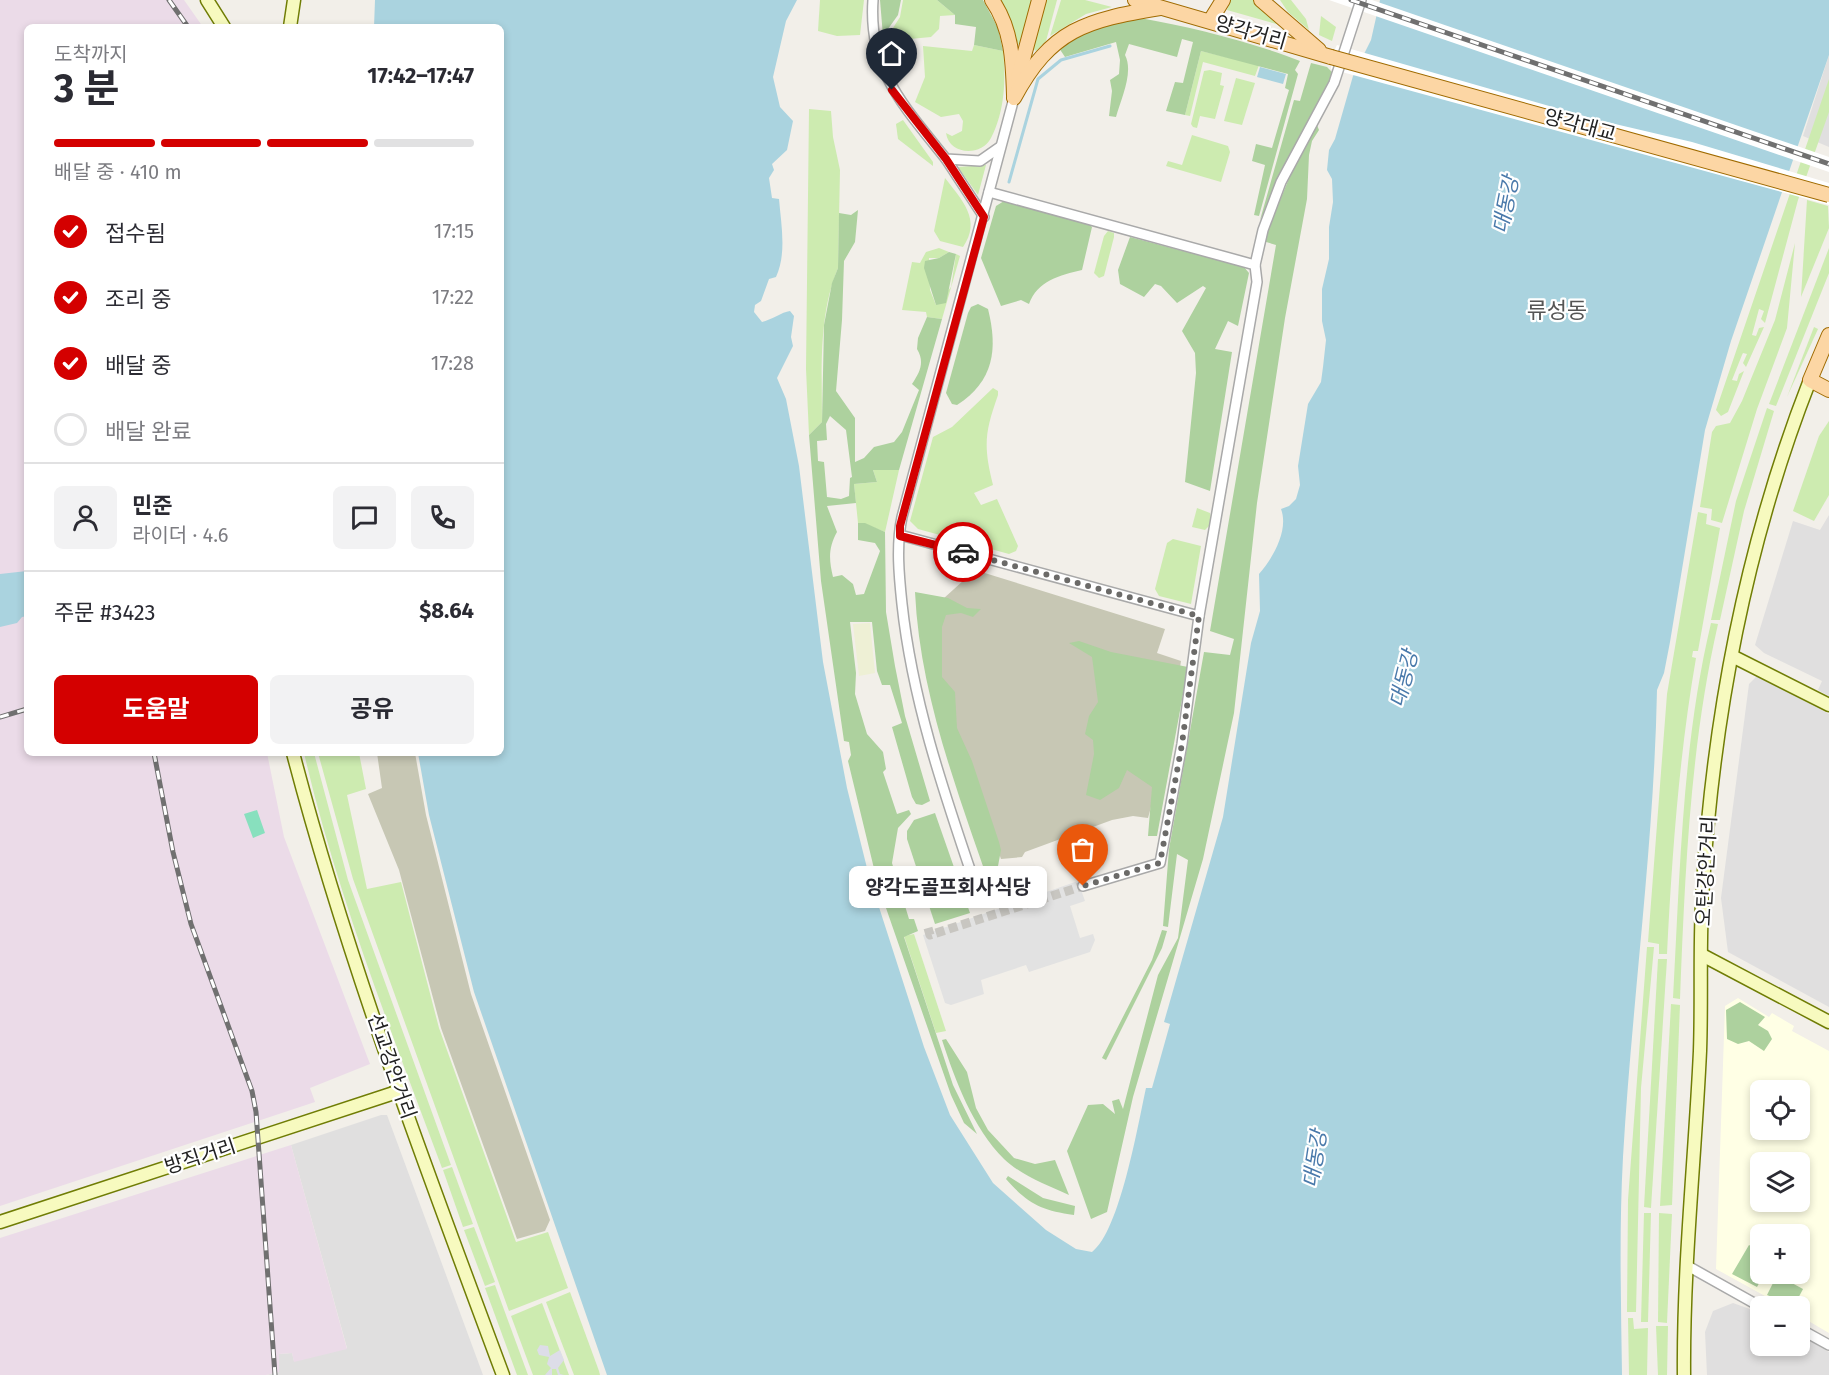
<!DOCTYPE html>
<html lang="ko">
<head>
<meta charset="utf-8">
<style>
	:root { --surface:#fff; --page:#f2f2f3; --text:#2b2b33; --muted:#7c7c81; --line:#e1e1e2; --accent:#d40000 }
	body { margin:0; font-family:"Fira Sans","Noto Sans KR",sans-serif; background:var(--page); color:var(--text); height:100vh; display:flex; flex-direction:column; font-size:22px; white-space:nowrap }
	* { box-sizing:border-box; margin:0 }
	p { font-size:20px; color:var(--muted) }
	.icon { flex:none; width:33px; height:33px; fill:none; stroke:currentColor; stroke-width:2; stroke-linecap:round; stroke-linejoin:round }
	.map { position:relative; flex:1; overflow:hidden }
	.sheet { position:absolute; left:24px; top:24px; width:480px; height:732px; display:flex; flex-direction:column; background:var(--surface); border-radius:9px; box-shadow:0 3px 9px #0003 }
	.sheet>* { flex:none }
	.fabs { position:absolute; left:1750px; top:1080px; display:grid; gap:12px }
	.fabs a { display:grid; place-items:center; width:60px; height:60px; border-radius:9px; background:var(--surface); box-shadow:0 3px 9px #0003; font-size:30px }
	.pin { position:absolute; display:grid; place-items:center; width:51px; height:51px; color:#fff; margin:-62px -26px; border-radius:50% 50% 50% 0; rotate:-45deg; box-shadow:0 0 6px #0007 }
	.pin .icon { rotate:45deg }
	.courier { position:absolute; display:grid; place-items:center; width:60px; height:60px; margin:-30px; border:4px solid #d40000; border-radius:50%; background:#fff; color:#222; box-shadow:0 2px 8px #0007 }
	.bubble { position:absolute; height:42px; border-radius:9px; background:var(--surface); box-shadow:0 3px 9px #0003; font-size:20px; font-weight:700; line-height:42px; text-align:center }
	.head em { font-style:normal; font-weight:700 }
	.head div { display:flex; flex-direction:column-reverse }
	.head { display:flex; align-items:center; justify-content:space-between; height:102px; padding:0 30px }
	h1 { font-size:39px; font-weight:700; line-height:45px }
	.bar { display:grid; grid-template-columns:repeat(4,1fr); gap:9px 6px; align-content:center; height:72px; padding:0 30px }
	.bar i { height:8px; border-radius:4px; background:var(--line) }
	.bar .selected { background:var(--accent) }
	.bar p { grid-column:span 4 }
	.line { display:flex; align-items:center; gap:15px; padding:0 30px; border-top:2px solid var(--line) }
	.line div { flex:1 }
	.round { display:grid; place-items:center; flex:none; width:63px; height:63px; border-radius:9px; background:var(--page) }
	ol { padding:0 30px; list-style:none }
	li { display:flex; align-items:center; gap:18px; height:66px }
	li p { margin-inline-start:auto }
	li .icon { padding:6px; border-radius:50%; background:var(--accent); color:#fff; stroke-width:4 }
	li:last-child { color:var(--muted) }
	li i { width:33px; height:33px; border:3px solid var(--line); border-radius:50% }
	.cta { display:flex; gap:12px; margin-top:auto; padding:12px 30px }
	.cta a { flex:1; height:69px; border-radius:9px; background:var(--accent); color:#fff; font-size:24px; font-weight:700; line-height:69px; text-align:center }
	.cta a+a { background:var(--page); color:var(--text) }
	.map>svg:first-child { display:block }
</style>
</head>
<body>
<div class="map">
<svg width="1829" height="1375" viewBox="0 0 1829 1375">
	<rect width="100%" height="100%" fill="#f2efe9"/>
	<!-- residential -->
	<g fill="#e0dfdf">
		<polygon points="1829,55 1829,147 1803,136"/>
		<polygon points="1829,515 1829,696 1818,690 1822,681 1764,653 1755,645 1793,521 1820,530"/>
		<polygon points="1757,676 1829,714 1829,1007 1728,952 1721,898 1749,684"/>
		<polygon points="381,1115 387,1115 483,1375 266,1375 279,1372 279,1354 292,1353 294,1361 347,1348 291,1145"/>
		<polygon points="1733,1303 1761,1313 1761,1346 1800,1346 1800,1335 1829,1352 1829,1375 1707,1375 1705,1332 1713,1311"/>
	</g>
	<!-- industrial -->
	<g fill="#ebdbe8">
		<polygon points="0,0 184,0 203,27 27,27 27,753 267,753 284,837 370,1064 310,1088 315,1102 0,1206"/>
		<polygon points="291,1145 347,1349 294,1362 292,1353 279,1354 279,1372 266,1375 0,1375 0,1238"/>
	</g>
	<!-- education -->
	<path fill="#ffffe5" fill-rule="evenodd" d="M1738,998L1769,1017L1772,1013L1794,1026L1792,1031L1829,1051V1333L1800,1316V1306H1783L1716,1269L1725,1006ZM1761,1090H1800V1130H1761ZM1761,1162H1800V1202H1761ZM1761,1234H1800V1274H1761Z"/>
	<!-- construction -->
	<g fill="#c7c7b4">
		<polygon points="975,570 1165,629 1157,653 1181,661 1169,741 1148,818 1133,816 1112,820 1025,852 1022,857 1001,859 928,646 943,599"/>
		<polygon points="377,753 415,753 426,815 471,994 550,1220 545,1231 517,1239 441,1028 399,870 368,794 382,788"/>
	</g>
	<!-- farmland -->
	<polygon fill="#eef0d5" points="870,623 875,673 859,676 853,624"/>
	<!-- grass -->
	<g fill="#cdebb0">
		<polygon points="820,0 864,0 860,35 837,36 818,31"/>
		<polygon points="903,0 937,0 955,15 940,16 939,29 931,37 889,41 886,39 900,17"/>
		<polygon points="1001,0 1034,0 1020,45 1018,44"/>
		<polygon points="1044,0 1057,0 1046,41 1036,51 1032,48"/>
		<polygon points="1061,0 1085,0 1112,7 1086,14 1050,36"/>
		<polygon points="1231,0 1254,0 1287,27 1227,10"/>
		<polygon points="1280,0 1291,0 1306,19 1309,30 1288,12"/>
		<polygon points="1321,16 1336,27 1332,41 1319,35"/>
		<path d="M974,45L1003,51C1006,79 1005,111 991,138C981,157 949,155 946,133L952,136L962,131L963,121L959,114L941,117L915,102L925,77L923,46L972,51Z"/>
		<polygon points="1201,51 1259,65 1255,76 1203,62 1190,116 1185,115"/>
		<polygon points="1210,70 1222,73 1220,85 1224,86 1215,119 1200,116 1197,128 1193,127 1191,124 1204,71"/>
		<polygon points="1236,78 1255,83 1242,125 1224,121"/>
		<polygon points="1829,79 1829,112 1798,200 1765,323 1761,319 1764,311 1759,309 1752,335 1756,336 1759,328 1764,327 1746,367 1743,363 1747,354 1743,353 1742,355 1732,380 1737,381 1739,374 1744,371 1728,412 1721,416 1716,410"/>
		<path d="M809,109L831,111L833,137L840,170L838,268C818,316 822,371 822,422L809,435L806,369Z"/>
		<polygon points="903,120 933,162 933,166 898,139 896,124"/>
		<polygon points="1192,135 1228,146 1230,152 1221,182 1166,166 1168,161 1182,165"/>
		<polygon points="986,165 978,195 958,167"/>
		<path d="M945,178C962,200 982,220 963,247L940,241L934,231Z"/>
		<polygon points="1807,200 1828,206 1829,228 1801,297"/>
		<polygon points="1108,231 1114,233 1114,237 1104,276 1099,278 1094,273 1104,236"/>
		<polygon points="1795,243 1787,328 1757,409 1722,523 1711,520 1712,509 1700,507 1712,432 1716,426 1730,423 1742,401 1775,320"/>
		<polygon points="939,248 949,252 939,258 929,258 930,290 936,305 951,287 956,254 960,256 942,319 927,317 926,312 902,310 912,262 920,263 926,252"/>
		<polygon points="1829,248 1829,273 1776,406 1769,404"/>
		<polygon points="1814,327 1818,329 1787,397"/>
		<path d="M993,388L998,391V395C985,432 983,445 993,485L974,493L981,505L997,499L1018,546L1016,551L1009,554L918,529L910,521L933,437L952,427Z"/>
		<polygon points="1767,408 1774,411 1744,511 1720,620 1711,620 1736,501"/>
		<polygon points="1829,421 1829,495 1814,521 1793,511 1819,436"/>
		<polygon points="884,468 899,470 885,532 865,524 858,523 854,484 877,482 873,470"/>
		<polygon points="1197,508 1210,513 1212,523 1205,530 1192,527"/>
		<path d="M1698,512L1707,514L1706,524L1720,528L1698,651H1693L1692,657L1696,658C1679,756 1672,855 1667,954H1659V944L1648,942L1667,694Z"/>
		<polygon points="1173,539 1201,546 1191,604 1159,596 1155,589 1167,543"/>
		<path d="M1711,623L1718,624C1690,747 1685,873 1680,999L1673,998C1680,874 1682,745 1711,623Z"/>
		<path d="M304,753H314L348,880L451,1165L442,1168C391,1031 337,895 304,753Z"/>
		<polygon points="318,753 359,753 366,789 347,795 367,889 401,882 439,1028 516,1242 548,1232 568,1288 509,1311 353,879"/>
		<polygon points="914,934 946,1031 936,1033 904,936"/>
		<polygon points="1647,947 1654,947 1641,1088 1636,1312 1627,1312 1628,1200"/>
		<polygon points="1658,959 1667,959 1651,1208 1644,1207"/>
		<polygon points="1671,1004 1680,1005 1672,1205 1660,1206"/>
		<polygon points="452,1167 473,1224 463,1227 443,1170"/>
		<polygon points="1644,1213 1651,1213 1648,1322 1641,1322"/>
		<polygon points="1659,1213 1672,1214 1667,1323 1658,1322"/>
		<polygon points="474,1227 495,1282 485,1286 464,1230"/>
		<polygon points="495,1285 528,1375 517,1375 485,1288"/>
		<polygon points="570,1292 599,1371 600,1375 574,1375 546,1302"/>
		<polygon points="542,1303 569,1375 533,1375 511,1316"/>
		<polygon points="1628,1318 1633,1318 1634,1329 1648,1328 1647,1375 1629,1375"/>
		<polygon points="1656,1326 1668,1326 1667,1375 1658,1375"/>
	</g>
	<!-- forest -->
	<g fill="#add19e" fill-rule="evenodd">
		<polygon points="880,0 901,0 898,15 883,36"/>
		<polygon points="937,0 983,0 998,28 1003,51 974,45 976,27 955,24 955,15"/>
		<path d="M1140,18C1191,27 1252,42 1300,61L1295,70L1298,74L1259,216L1254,215L1265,165L1252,161L1256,144L1272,148L1289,90L1285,88L1288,74L1201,51L1185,115L1166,111L1175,82L1183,83L1193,42L1182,39L1177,57L1129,44L1125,55C1134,72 1121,99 1116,117L1109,116L1112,91L1110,80L1119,74L1120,60L1116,42L1065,57L1059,48L1090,30Z"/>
		<polygon points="1311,63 1327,67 1333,73 1331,85 1260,220 1294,100 1300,101"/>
		<polygon points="1317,125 1319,130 1312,141 1309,155 1307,199 1285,318 1257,503 1234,713 1203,859 1133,1097 1107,1212 1091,1219 1067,1151 1088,1105 1103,1104 1115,1114 1112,1101 1119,1099 1123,1109 1158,975 1178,938 1188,860 1177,854 1168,927 1163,926 1169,849 1204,652 1230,655 1234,639 1210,631 1276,245 1263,241 1295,164"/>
		<path d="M1004,201L1089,224L1092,227L1082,270C1060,275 1037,281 1029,304L1021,300L1001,306L981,258L996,206Z"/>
		<path d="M858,210L855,242L844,261L842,320L836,391L855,418V462L864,458L874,447L894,442L902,432L919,390L912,384C920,372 925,362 917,349L918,338L927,317L942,319L899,470H873L877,482L854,484L856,503L827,506L837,532C828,548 829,560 833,577L842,575L853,584L856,595L864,594L880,551L875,543L858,540V523H865L885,532L886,612L895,666L905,716L930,801L922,805L916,804L912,797L892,727L902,723L890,685H882L877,671L872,622H850L856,673L855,694L867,734L883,752L886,769L883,772L897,814L909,810L911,814L898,828L892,863L909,919H914L918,931L904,937L953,1085L977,1134L964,1123L951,1095L878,885L848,761L851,755L849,742L844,741L821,581L809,435L822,422L824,325L832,283L838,268L839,213L851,215ZM830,416L846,430L852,477L850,478L849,496L841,499L827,497L824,462L818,461L817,441L827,440L826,424Z"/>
		<polygon points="1130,237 1244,267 1249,273 1238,326 1228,321 1215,349 1232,352 1210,491 1185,482 1196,373 1195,353 1182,331 1206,288 1203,286 1177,303 1161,286 1155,284 1144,297 1120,284 1118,270"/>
		<polygon points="949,252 956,254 946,303 936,305 924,268 925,261 939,258"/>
		<path d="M978,304L988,309C998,349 994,381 957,405L952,404L946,393L968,313L971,307Z"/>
		<path d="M915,592L948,598L967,608L981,609L973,617L961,613L946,615L942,627V677L955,692L957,728L972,761L999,842L1001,850L998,866L1010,903L996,904C962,803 920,700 915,592Z"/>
		<polygon points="1079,641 1111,652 1188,667 1157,836 1148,836 1152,787 1127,770 1119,788 1100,800 1086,795 1094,754 1093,740 1085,734 1089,716 1098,702 1092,657 1069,643"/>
		<polygon points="935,813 970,913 935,924 907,839 907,831 914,820"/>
		<polygon points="1162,930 1167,931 1162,948 1106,1060 1102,1058 1152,960"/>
		<polygon points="1740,1002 1765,1017 1758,1025 1768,1031 1772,1039 1764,1051 1749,1041 1738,1044 1727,1039 1726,1010"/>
		<path d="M946,1039L967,1072L976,1108L988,1130L1014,1158L1035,1164L1055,1160L1069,1195C1047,1185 1022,1176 1004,1159C973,1128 955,1080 942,1040Z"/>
		<path d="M1008,1176L1043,1198L1075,1206L1074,1215C1041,1210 1028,1204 1006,1179Z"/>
		<polygon points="1749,1245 1761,1252 1761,1274 1764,1274 1757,1287 1732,1274"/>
		<polygon points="1777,1275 1803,1289 1794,1306 1767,1295"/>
	</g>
	<!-- pitch -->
	<polygon fill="#88e0be" points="257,810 265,833 253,838 244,814"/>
	<!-- parking -->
	<polygon fill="#e2e2e2" points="1078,881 1085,901 1070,906 1080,938 1093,934 1095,940 1090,952 1029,972 1026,965 981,980 984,994 951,1005 945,1003 923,935"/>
	<!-- plaza -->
	<polygon fill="#dddde8" points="540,1345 548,1346 550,1356 560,1350 564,1360 558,1368 560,1374 564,1375 558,1375 556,1369 552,1369 552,1375 545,1375 551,1368 547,1364 549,1357 539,1355 537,1350"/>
	<!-- water -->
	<g fill="#aad3df">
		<path d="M375,0H797L786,21L773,77L780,107L793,121L787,150L772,164L774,170L769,178L772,198L779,199C781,224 787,253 776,277L769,279L761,301L755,305L754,312L762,322C771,320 782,312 790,311L794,316L791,337L793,346L777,378L786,399L799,466L823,662L847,788L869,876L924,1047L950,1115L993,1183L1046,1230L1076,1249L1092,1252C1120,1231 1138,1124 1146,1088H1152L1170,1024L1164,1022L1223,817L1251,643L1260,611L1259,574C1273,558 1289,530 1281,509L1289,506L1296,499L1300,485L1298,466L1308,404L1321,382L1323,367L1326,340L1322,321V289L1329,259V227L1333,202L1332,179L1327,170L1329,150L1335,139L1353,76L1371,40L1380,0H1829V55L1731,341L1705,430L1670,642L1664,673L1657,690C1654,846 1632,1001 1623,1157C1619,1230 1621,1302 1622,1375H607L474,992L429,815L418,753H501V27H374Z"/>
		<polygon points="1260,67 1286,74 1283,84 1257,77"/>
		<polygon points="27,571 27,616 22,617 17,623 0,627 0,574"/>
	</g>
	<!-- pier -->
	<g fill="#fff">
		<polygon points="1329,0 1372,0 1829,157 1829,172"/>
		<polygon points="1337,45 1598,120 1692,142 1829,183 1829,205 1331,69 1331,57"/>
	</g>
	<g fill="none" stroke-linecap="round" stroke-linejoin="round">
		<!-- stream -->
		<polyline stroke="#aad3df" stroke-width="3" points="1009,182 1038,79 1061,60 1110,46"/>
		<!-- street-tunnel -->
		<polyline stroke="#c8c6c1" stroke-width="9" stroke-dasharray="9 4.5" stroke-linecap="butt" points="928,928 930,935 1083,886"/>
		<defs>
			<g id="street">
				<path d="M873,0C868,71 905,107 946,159L980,161L1000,147"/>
				<polyline points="946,159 984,217"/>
				<polyline points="1255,265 1263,230 1281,182 1334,83 1361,0"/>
				<polyline points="900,535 1199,616 1257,282 1255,265 989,192"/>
				<polyline points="1083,886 1160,863 1182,744 1199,616"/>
				<path d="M981,902C948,804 913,707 902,604C899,576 896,545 902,517L1014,98"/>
				<polyline points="1686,1265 1761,1307"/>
				<polyline points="1800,1329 1829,1345"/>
			</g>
			<g id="secondary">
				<polyline points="207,0 224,27"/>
				<polyline points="290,27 294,0"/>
				<polyline points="1732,656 1829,705"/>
				<path d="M293,753C348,963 427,1171 503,1375"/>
				<polyline points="1702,955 1829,1022"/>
				<polyline points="0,1222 400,1091"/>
				<path d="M1684,1375C1683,1267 1695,1159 1700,1051C1702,995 1699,939 1703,884C1714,712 1747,541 1810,380"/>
			</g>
			<g id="primary">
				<path d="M992,0C1012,29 1013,61 1014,95"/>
				<polyline points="1135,0 1331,57"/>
				<polyline points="1261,0 1319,50"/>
				<polyline points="1210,21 1223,0"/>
				<polyline points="1018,78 1039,0"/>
				<path d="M1014,98C1051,29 1086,20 1160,8"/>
				<polyline points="1829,335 1810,380 1829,390"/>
			</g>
		</defs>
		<!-- street casing -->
		<use href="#street" stroke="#a9a9a9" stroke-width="12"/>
		<!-- secondary casing -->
		<use href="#secondary" stroke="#707d05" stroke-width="15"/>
		<!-- primary casing -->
		<use href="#primary" stroke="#a06b00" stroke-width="16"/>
		<!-- street -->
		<use href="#street" stroke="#fff" stroke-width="9"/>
		<!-- secondary -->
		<use href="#secondary" stroke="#f7fabf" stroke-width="12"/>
		<!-- primary -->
		<use href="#primary" stroke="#fcd6a4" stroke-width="14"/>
		<defs>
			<g id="rail">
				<polyline points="169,0 188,27"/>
				<polyline points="1351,0 1829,164"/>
				<polyline points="0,717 27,709"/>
				<polyline points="154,753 173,852 191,924 252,1091 256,1112 275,1375"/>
			</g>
		</defs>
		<!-- rail casing -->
		<use href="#rail" stroke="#707070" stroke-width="5"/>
		<!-- rail -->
		<use href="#rail" stroke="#fff" stroke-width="3" stroke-dasharray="9" stroke-linecap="butt"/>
		<defs>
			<polyline id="primary-bridge" points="1331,57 1829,195"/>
		</defs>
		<!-- primary-bridge casing -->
		<use href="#primary-bridge" stroke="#a06b00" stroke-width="16" stroke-linecap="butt"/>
		<!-- primary-bridge -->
		<use href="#primary-bridge" stroke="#fcd6a4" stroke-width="14"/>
	</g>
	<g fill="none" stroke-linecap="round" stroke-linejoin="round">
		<!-- done -->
		<polyline stroke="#6b6a68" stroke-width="6" stroke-dasharray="0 10.8" points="963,552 1199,616 1182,744 1160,863 1083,886"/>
		<!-- route -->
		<polyline stroke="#d40000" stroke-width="8" points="892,90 946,159 984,217 900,526 900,536 963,552"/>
	</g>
	<g text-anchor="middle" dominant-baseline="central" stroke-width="4.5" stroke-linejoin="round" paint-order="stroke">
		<!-- street labels -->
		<g font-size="20" fill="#222" stroke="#fff">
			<text transform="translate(1251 32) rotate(16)">양각거리</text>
			<text transform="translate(1580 125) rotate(15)">양각대교</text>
			<text transform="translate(1706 871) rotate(-87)">오탄강안거리</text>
			<text transform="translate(392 1066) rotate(71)">선교강안거리</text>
			<text transform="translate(200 1156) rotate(-18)">방직거리</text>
		</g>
		<!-- water labels -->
		<g font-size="21" font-style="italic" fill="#4a7aab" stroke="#fff">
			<text transform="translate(1506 205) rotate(-79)">대동강</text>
			<text transform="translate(1404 679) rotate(-76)">대동강</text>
			<text transform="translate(1315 1159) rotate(-81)">대동강</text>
		</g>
		<!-- quarter labels -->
		<g font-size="22" fill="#555" stroke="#fff">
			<text x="1557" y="310">류성동</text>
		</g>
	</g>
</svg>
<div class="fabs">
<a><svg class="icon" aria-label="locate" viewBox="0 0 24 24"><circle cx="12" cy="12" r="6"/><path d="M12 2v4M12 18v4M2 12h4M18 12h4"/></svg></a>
<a><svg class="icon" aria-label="layers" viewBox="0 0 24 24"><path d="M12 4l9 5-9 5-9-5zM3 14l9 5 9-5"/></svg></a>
<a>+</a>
<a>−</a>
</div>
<div class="pin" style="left:1083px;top:886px;background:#ea580c"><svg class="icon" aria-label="bag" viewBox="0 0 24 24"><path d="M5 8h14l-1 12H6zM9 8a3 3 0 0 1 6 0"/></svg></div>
<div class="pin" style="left:892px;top:90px;background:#1f2937"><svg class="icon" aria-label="home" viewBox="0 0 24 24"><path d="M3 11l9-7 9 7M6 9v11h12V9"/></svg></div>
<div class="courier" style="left:963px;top:552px"><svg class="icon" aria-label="car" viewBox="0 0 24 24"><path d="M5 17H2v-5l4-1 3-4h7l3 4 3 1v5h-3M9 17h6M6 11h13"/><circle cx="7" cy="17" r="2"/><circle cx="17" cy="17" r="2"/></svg></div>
<div class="bubble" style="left:849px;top:866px;width:198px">양각도골프회사식당</div>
<section class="sheet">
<div class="head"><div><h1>3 분</h1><p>도착까지</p></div><em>17:42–17:47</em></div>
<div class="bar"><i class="selected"></i><i class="selected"></i><i class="selected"></i><i></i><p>배달 중 · 410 m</p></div>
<ol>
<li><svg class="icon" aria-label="check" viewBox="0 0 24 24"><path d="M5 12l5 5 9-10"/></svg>접수됨<p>17:15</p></li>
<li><svg class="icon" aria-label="check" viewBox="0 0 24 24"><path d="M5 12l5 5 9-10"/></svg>조리 중<p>17:22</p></li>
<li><svg class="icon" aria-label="check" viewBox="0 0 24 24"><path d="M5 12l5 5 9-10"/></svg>배달 중<p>17:28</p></li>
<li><i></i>배달 완료</li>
</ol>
<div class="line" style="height:108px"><a class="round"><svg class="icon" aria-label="person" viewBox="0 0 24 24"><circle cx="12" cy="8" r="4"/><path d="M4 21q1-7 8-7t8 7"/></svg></a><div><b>민준</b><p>라이더 · 4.6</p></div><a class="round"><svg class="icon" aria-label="chat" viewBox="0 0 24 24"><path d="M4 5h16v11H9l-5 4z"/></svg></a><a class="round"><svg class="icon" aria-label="phone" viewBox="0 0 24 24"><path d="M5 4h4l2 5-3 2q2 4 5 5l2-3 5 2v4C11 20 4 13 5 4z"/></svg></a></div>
<div class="line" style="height:78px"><div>주문 #3423</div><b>$8.64</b></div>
<div class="cta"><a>도움말</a><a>공유</a></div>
</section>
</div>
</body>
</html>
